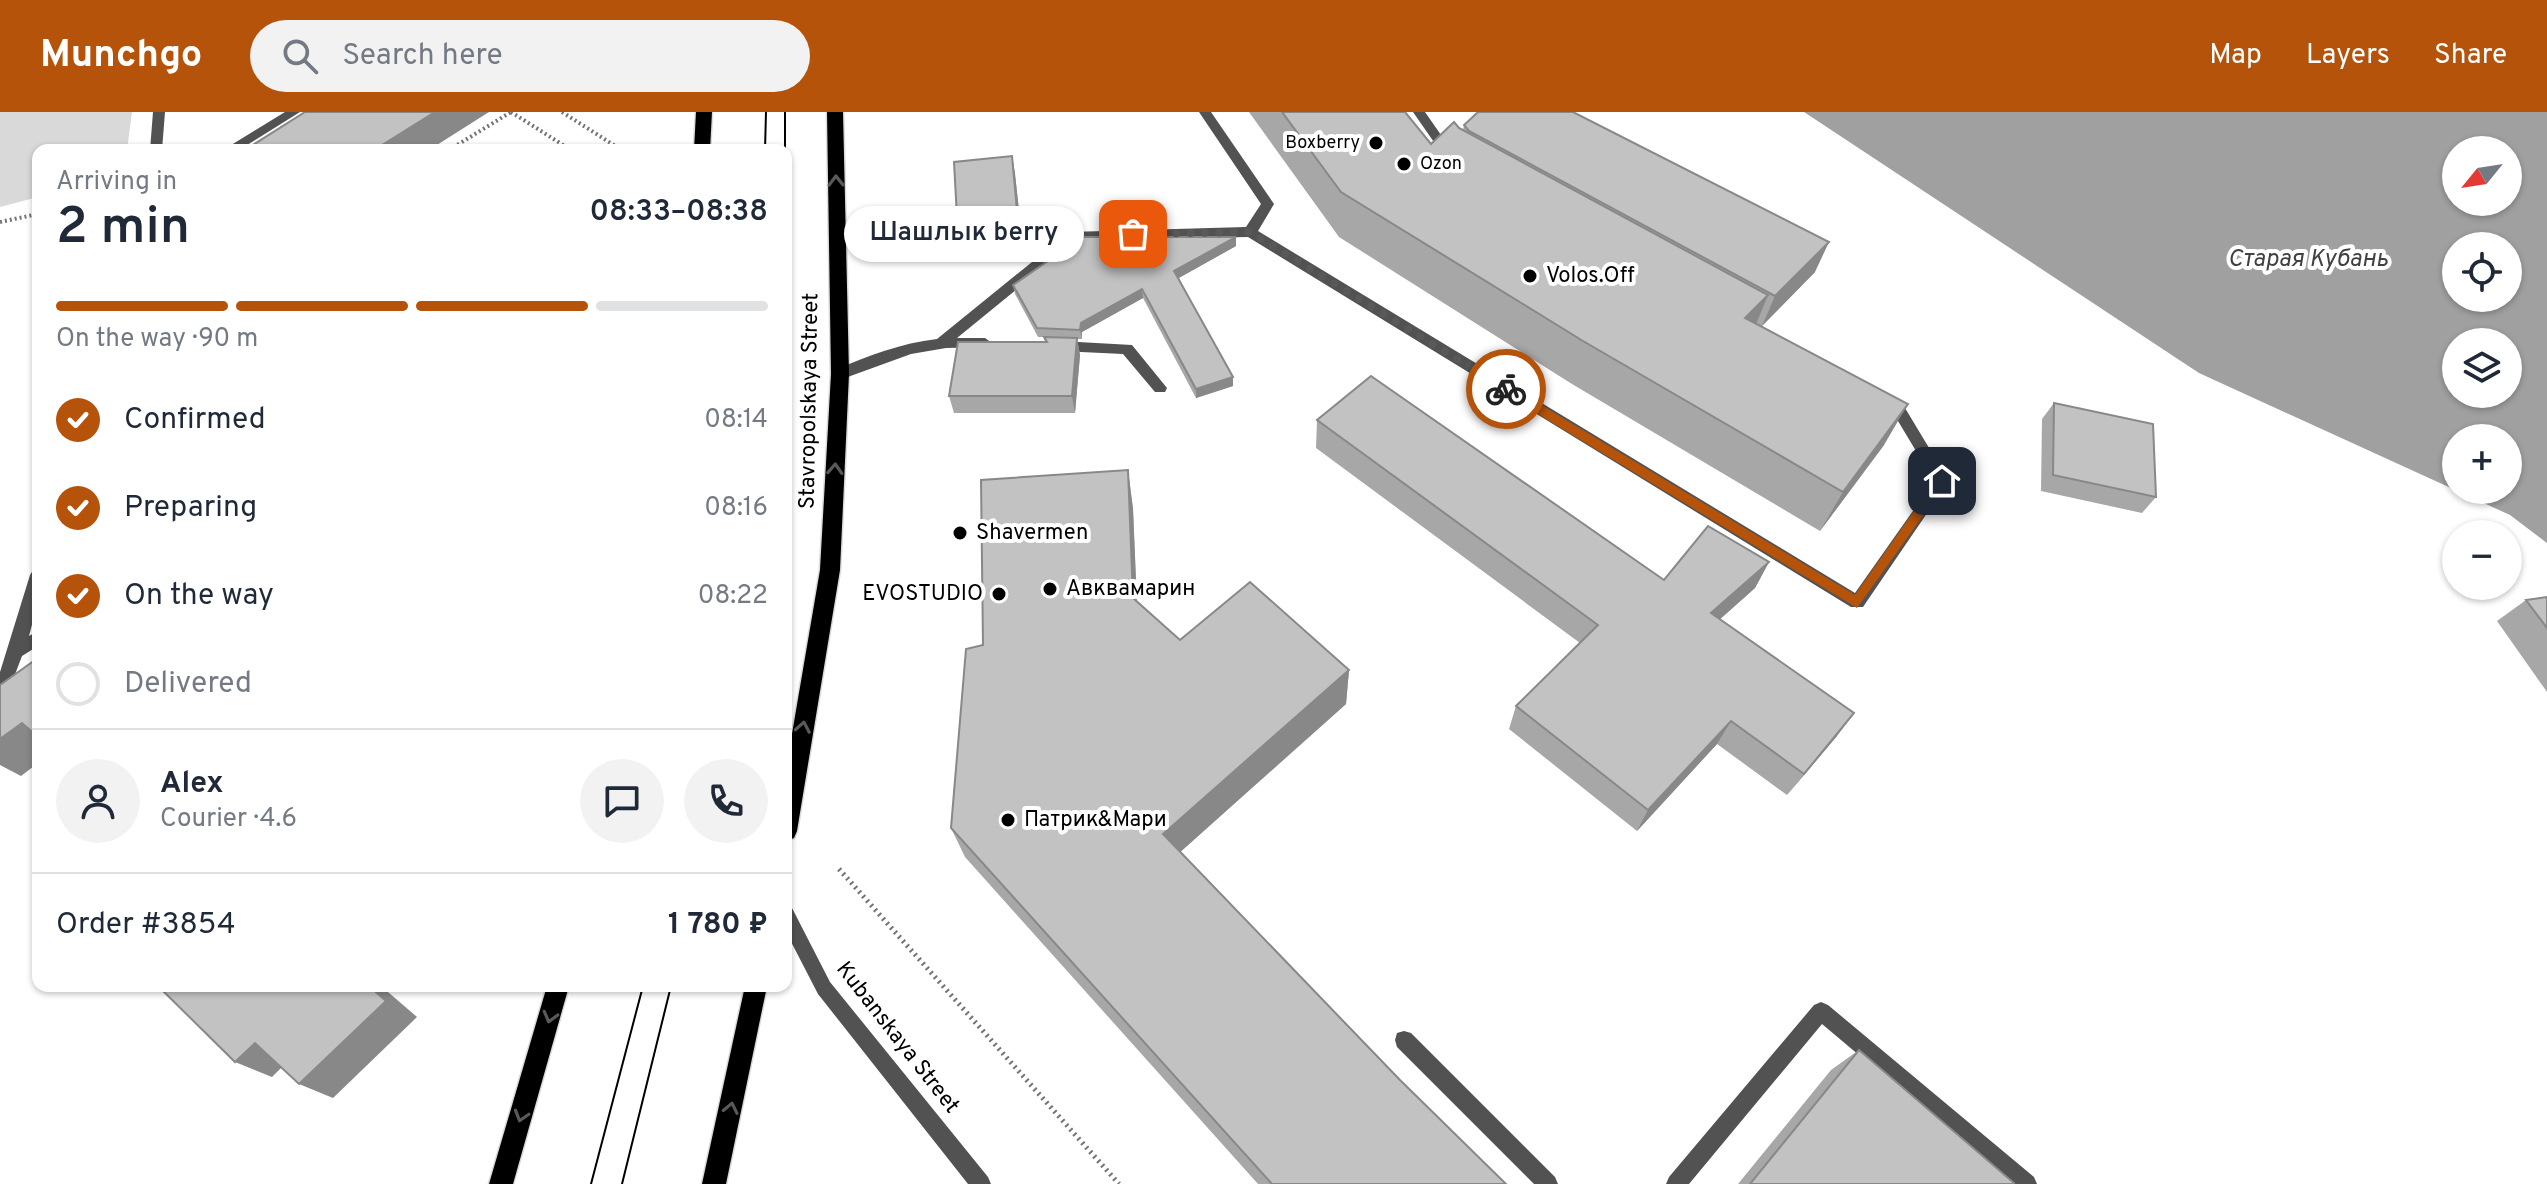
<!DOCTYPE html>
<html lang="en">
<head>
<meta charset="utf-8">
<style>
	:root { --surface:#fff; --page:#f2f2f3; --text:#1f2937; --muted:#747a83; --line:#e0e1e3; --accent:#b45309 }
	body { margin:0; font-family:Overpass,sans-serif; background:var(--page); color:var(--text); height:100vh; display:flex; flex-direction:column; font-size:30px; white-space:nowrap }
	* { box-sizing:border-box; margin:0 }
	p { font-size:26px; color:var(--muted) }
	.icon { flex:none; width:44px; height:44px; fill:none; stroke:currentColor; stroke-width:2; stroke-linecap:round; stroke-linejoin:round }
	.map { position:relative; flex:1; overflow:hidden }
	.drawer { position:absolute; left:32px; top:32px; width:760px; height:848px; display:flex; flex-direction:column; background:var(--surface); border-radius:16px; box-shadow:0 2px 6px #0004 }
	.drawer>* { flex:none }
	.needle { width:52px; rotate:240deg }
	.buttons { position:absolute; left:2442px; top:24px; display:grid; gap:16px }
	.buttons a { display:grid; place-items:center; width:80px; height:80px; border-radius:50%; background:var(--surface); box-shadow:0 2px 6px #0004; font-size:40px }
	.pin { position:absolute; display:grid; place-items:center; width:68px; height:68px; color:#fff; margin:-34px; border-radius:16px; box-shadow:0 4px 12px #0006 }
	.courier { position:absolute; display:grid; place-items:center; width:80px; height:80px; margin:-40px; border:6px solid #b45309; border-radius:50%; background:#fff; color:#222; box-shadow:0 2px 10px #0007 }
	.bubble { position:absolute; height:56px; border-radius:28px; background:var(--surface); box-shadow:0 2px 6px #0004; font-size:26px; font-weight:600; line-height:56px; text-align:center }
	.head em { font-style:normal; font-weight:600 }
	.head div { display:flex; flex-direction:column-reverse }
	.head { display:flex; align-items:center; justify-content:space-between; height:136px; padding:0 24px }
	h1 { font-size:52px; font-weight:600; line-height:60px }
	.bar { display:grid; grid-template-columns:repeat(4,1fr); gap:12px 8px; align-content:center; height:96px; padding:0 24px }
	.bar i { height:10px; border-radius:6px; background:var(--line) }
	.bar .active { background:var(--accent) }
	.bar p { grid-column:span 4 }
	.line { display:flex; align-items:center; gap:20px; padding:0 24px; border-top:2px solid var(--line) }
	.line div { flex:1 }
	.round { display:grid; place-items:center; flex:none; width:84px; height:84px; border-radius:42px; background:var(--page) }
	ol { padding:0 24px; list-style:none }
	li { display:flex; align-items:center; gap:24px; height:88px }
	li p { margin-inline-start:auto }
	li .icon { padding:8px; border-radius:50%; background:var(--accent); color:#fff; stroke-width:4 }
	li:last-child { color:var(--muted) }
	li i { width:44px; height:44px; border:4px solid var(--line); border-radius:50% }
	header { display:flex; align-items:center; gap:48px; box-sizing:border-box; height:112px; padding:0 40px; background:var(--accent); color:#fff }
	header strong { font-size:38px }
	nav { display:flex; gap:44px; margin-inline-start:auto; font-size:28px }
	.search { width:560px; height:72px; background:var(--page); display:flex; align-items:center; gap:20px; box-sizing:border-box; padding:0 28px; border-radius:44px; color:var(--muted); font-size:30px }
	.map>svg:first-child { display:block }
</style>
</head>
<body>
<header>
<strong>Munchgo</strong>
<div class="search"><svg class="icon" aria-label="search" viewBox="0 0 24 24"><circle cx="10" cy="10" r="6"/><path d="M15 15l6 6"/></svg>Search here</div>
<nav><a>Map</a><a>Layers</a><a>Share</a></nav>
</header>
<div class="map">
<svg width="2547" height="1072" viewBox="0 0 2547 1072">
	<rect width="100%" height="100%" fill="#fff"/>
	<!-- green -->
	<polygon fill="#d9d9d9" points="0,0 132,0 127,38 38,38 38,85 0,95"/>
	<!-- water -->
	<path fill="#a0a0a0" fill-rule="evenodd" d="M1804,0H2547V431L2510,403L2199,261ZM2456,38H2508V90H2456ZM2456,134H2508V186H2456ZM2456,230H2508V282H2456ZM2456,326H2508V378H2456Z"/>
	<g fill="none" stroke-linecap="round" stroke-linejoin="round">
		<defs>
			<g id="primary">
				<polygon points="696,0 712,0 710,38 694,38"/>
				<polygon points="827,0 843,0 849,262 840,458 797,719 794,726 786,729 786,657 820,458 831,262"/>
				<polygon points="547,874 569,874 513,1072 489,1072"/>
				<polygon points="745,874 767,874 726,1072 702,1072"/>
			</g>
		</defs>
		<!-- primary casing -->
		<use href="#primary" stroke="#dbdbdb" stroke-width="3"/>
		<!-- path-far1 -->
		<g stroke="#747474" stroke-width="4" stroke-dasharray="2 3" stroke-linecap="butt">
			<polyline points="511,0 571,38"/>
			<polyline points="562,0 620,37"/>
			<polyline points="449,38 511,0"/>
			<polyline points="0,110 38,102"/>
		</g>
		<!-- path -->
		<polyline stroke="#747474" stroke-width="5" stroke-dasharray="2 4" stroke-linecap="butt" points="839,757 1119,1072"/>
		<!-- lane -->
		<g fill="#525252" fill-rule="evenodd">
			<polygon points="153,0 165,0 162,38 150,38"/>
			<polygon points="285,0 300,0 239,38 223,38"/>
			<path d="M1199,0H1211L1274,92L1258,119L1855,481L1934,369L1895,304L1878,292L1880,288L1885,287L1905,296L1949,369L1863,495H1851L1248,125L1077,128L957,226H985L992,231L990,235L946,236L911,242L845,266H835L833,262L835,258C868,244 901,231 937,227L1069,120L1246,115L1261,92Z"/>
			<polygon points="1413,0 1425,0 1455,43 1453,46 1445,46"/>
			<polygon points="1060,229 1132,233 1167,276 1165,280 1155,280 1123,242 1060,239 1053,234"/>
			<polygon points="38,457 38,490 29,524 38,519 38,534 22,544 6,586 0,588 0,560 30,463 33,458"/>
			<polygon points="1821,890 1828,893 2034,1065 2037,1072 2012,1072 1822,912 1689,1072 1666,1072 1669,1065 1814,893"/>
			<polygon points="1404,919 1411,921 1555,1065 1558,1072 1534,1072 1397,935 1395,928 1397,921"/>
		</g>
		<!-- street -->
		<polygon fill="#525252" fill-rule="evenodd" points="786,793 792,796 830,870 988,1065 991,1072 968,1072 818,882 786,820"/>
		<!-- primary -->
		<use href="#primary" fill="#000" fill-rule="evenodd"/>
		<!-- tram -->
		<g stroke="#000" stroke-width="2">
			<polyline points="785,0 785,38"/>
			<polyline points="765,38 766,0"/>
			<polyline points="591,1072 643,874"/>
			<polyline points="622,1072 671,874"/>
		</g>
	</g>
	<!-- wall -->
	<g fill="#a7a7a7">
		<polygon points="1249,0 1405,0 1431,32 1459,16 1463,18 1464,13 1815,160 1762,214 1884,333 1820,419 1572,272 1339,125"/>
		<polygon points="1012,44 1015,62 1021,117 962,123 957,105"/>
		<polygon points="1236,134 1179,166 1233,274 1196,286 1143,186 1082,220 1082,227 1077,227 1080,243 1075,301 954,301 949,284 1045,230 1044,225 1038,225 1015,182 1013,173"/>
		<polygon points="2054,291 2156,385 2142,401 2041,379 2042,307"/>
		<polygon points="1317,308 1664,468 1769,450 1755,476 1720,507 1837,624 1787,683 1717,632 1637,719 1509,617 1516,594 1580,531 1316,336"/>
		<polygon points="1128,358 1133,397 1137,489 1180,528 1349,558 1346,592 1180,740 1400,968 1506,1072 1258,1072 965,745 951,716"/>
		<polygon points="2547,485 2547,580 2497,509 2526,488"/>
		<polygon points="1859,938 2013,1072 1738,1072 1831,958"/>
	</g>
	<!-- shaded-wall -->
	<g fill="#888">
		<polygon points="435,0 489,0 429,38 374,38"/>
		<polygon points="1012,44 1015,62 1021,117 1017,99"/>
		<polygon points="1236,125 1236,134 1175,168 1174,159"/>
		<polygon points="1829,130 1815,160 1762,214 1775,184"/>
		<polygon points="1142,177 1143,186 1082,220 1082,227 1080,218 1081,211"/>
		<polygon points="1768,183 1750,227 1745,206"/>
		<polygon points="1077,226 1080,243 1075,301 1072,284"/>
		<polygon points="1233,265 1233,274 1196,286 1196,277"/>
		<polygon points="1908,292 1884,333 1820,419 1843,380"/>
		<polygon points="1128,358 1133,397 1138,521 1133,486"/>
		<polygon points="1769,450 1755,476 1699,526 1711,501"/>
		<polygon points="1349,558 1346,592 1168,751 1163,722"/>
		<polygon points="1854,601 1837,624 1787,683 1804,662"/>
		<polygon points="1731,609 1717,632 1637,719 1648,698"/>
		<polygon points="22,611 38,620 38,651 21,664 0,653 0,627"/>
		<polygon points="369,874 381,874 417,905 333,986 299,972"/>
		<polygon points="255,931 291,946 272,965 235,950"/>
	</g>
	<!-- building -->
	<g fill="#c2c2c2" stroke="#888" stroke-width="2">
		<polygon points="305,0 435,0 374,38 245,38"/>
		<polygon points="1282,0 1405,0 1431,32 1454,10 1459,16 1768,183 1745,206 1908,292 1843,380 1583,229 1341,80"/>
		<polygon points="1478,0 1573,0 1829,130 1775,184 1469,19 1464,13"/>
		<polygon points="1012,44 1017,99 957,105 954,50"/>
		<polygon points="1083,125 1236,125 1174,159 1233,265 1196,277 1142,177 1081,211 1080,218 1037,216 1013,173"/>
		<polygon points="1044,225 1077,226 1072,284 949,284 958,230 1047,230"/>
		<polygon points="1371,264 1664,468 1708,414 1769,450 1711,501 1854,601 1804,662 1731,609 1648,698 1516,594 1598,513 1317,308"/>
		<polygon points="2054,291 2153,312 2156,385 2053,363"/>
		<polygon points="1128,358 1133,486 1180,528 1250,470 1349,558 1163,722 1400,968 1506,1072 1272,1072 951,716 966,537 983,533 981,368"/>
		<polygon points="2547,485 2547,516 2526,488"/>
		<polygon points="38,546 38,625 22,611 0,627 0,573"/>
		<polygon points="158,874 369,874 386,889 299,972 255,931 235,950"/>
		<polygon points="1859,938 2014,1071 2013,1072 1750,1072"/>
	</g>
	<!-- one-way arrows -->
	<defs><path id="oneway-chevron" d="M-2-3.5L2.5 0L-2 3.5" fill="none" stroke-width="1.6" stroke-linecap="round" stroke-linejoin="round" transform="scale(2)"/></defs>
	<g stroke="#595959">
		<use href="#oneway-chevron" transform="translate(836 69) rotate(-91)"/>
		<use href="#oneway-chevron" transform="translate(835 357) rotate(-87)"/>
		<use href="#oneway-chevron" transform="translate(803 615) rotate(-80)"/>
		<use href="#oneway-chevron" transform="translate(550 905) rotate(105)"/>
		<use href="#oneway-chevron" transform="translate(731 996) rotate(-78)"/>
		<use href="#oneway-chevron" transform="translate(521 1004) rotate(107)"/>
	</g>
	<!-- route -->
	<polygon fill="#b45309" points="1502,274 1510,274 1855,483 1938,365 1948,369 1857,496 1502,280"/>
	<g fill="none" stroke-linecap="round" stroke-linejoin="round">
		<!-- done -->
		<polyline stroke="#595959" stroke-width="8" stroke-dasharray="0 14.4" points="1133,122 1250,120 1506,277"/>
	</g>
	<!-- markers -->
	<g fill="#000" stroke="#fff" stroke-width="3">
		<circle cx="1376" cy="31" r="8"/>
		<circle cx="1404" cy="52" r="8"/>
		<circle cx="1530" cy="164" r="8"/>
		<circle cx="960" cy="421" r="8"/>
		<circle cx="1050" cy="477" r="8"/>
		<circle cx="999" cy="482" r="8"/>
		<circle cx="1008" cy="708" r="8"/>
	</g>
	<g text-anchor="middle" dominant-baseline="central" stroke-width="8" stroke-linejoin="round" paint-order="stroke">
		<!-- far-poi labels -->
		<g font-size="18" fill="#000" stroke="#fff" text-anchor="end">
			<text x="1360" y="31">Boxberry</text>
			<text x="1420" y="52" text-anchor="start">Ozon</text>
		</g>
		<!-- poi labels -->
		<g font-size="22" fill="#000" stroke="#fff" text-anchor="start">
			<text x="1546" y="164">Volos.Off</text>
			<text x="976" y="421">Shavermen</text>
			<text x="1066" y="477">Авквамарин</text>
			<text x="983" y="482" text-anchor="end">EVOSTUDIO</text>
			<text x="1024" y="708">Патрик&amp;Мари</text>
		</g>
		<!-- street labels -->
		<g font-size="22" fill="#000" stroke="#fff">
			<text transform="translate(810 289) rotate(-89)">Stavropolskaya Street</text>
			<text transform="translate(897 926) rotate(52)">Kubanskaya Street</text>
		</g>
		<!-- water labels -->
		<g font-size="24" font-style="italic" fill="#414141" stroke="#fff">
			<text x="2308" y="148">Старая Кубань</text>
		</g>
	</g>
</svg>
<div class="buttons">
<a><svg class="needle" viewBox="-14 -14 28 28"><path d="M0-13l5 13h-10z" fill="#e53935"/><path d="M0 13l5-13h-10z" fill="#747a83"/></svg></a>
<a><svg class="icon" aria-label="locate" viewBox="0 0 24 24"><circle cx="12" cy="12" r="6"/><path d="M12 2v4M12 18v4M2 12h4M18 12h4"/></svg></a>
<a><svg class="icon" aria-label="layers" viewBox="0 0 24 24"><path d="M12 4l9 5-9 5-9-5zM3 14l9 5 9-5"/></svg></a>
<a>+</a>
<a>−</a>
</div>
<div class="pin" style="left:1133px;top:122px;background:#ea580c"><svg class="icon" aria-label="bag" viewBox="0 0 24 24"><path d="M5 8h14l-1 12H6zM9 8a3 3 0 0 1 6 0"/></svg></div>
<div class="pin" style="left:1942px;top:369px;background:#1f2937"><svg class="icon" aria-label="home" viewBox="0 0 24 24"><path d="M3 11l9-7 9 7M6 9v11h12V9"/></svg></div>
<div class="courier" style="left:1506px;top:277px"><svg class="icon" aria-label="bike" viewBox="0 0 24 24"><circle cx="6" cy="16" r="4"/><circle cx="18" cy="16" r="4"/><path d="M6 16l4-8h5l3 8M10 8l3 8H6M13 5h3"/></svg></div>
<div class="bubble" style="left:844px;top:94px;width:240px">Шашлык berry</div>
<section class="drawer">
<div class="head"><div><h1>2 min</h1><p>Arriving in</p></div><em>08:33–08:38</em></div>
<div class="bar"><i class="active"></i><i class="active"></i><i class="active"></i><i></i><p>On the way · 90 m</p></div>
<ol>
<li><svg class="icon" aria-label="check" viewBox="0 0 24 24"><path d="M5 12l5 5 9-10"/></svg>Confirmed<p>08:14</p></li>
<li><svg class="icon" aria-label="check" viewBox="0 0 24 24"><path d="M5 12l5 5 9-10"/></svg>Preparing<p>08:16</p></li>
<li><svg class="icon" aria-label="check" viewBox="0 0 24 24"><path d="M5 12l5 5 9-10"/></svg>On the way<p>08:22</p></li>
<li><i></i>Delivered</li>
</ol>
<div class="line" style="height:144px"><a class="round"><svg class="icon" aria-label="person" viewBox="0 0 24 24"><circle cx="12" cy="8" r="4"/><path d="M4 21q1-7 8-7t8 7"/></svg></a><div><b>Alex</b><p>Courier · 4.6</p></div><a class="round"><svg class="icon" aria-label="chat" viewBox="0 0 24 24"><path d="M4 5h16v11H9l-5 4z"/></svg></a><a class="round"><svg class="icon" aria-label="phone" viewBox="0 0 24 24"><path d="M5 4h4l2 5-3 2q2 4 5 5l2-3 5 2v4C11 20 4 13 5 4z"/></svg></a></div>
<div class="line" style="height:104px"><div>Order #3854</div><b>1 780 ₽</b></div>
</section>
</div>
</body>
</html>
